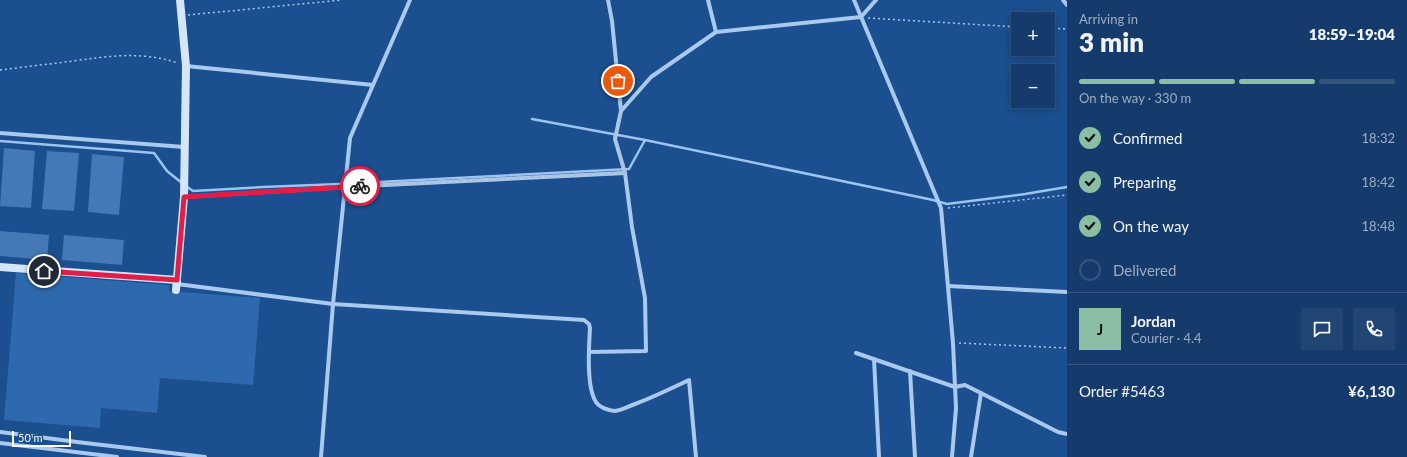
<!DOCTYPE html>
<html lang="en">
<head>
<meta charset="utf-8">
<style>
	:root { --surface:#143b6b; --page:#214673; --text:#f1f3f6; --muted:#9dadc1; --line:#33557e; --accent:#8abfa5 }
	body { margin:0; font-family:Lato,sans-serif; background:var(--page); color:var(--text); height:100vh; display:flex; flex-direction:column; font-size:15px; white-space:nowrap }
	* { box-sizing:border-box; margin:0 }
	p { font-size:13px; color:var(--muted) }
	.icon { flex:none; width:22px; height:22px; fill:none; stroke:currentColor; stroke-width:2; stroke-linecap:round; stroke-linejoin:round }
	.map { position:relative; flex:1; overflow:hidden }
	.side { display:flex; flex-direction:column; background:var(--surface); width:340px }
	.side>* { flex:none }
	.tools { position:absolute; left:1011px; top:12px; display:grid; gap:8px }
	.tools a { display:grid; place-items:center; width:44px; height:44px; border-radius:0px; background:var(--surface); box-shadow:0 2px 10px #0003,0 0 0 1px var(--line); font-size:20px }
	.scale { position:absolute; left:12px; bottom:10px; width:59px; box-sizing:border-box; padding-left:4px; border:2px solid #fff; border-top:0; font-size:11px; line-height:14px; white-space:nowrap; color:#fff; -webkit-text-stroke:3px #1b4f8f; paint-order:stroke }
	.pin { position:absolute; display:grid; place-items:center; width:34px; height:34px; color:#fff; margin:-17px; border:2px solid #fff; border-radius:50%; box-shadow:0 1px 4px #0007 }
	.courier { position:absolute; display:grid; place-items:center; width:40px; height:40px; margin:-20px; border:3px solid #e11d48; border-radius:50%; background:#fff; color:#222; box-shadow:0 1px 5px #0007 }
	.head em { font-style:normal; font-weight:800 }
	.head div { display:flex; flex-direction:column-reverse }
	.head { display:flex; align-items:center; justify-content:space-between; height:68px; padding:0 12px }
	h1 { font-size:26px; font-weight:800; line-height:30px }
	.bar { display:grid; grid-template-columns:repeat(4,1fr); gap:6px 4px; align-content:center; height:48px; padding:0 12px }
	.bar i { height:5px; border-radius:3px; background:var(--line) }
	.bar .on { background:var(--accent) }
	.bar p { grid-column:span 4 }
	.line { display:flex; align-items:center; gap:10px; padding:0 12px; border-top:1px solid var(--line) }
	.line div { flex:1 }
	.round { display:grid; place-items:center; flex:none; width:42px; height:42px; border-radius:0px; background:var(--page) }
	ol { padding:0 12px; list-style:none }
	li { display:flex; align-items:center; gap:12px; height:44px }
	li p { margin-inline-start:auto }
	li .icon { padding:4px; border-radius:50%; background:var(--accent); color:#111; stroke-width:4 }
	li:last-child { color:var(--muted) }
	li i { width:22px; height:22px; border:2px solid var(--line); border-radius:50% }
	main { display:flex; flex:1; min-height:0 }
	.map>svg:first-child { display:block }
</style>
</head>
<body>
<main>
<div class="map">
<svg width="1067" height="457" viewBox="0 0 1067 457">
	<rect width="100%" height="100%" fill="#1b4f8f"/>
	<!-- pitch -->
	<polygon fill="#2e69ad" points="16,273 169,285 169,291 260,298 253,385 160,378 157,413 101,408 100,428 4,420"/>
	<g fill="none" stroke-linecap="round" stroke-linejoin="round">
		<!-- stream -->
		<g stroke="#9cc4f0" stroke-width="2.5">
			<polyline points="532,119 645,140"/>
			<polyline points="0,141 154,153 167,171 182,183"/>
			<polyline points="186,186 193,191 263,187 340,184 629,169 645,140 933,200 947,204 1025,194 1067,187"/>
		</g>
	</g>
	<!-- building -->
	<g fill="#4478b7">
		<polygon points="4,148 35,151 31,208 0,206"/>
		<polygon points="47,151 79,153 74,211 42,209"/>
		<polygon points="92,154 124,157 119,215 88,212"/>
		<polygon points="0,231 49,235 47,260 0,256"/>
		<polygon points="64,235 124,240 122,265 62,260"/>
	</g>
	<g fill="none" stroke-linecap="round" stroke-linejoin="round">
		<!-- path -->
		<g stroke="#a9c9ee" stroke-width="1.5" stroke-dasharray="2 3" stroke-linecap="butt">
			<polyline points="188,15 342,0"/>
			<polyline points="868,18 1018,27"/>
			<polyline points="1048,28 1067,29"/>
			<path d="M0,70C24,67 49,64 73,61C110,56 141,51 178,63"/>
			<polyline points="948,208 1067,195"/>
			<polyline points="959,343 1067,348"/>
		</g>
		<!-- street -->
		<g stroke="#a9c9ee" stroke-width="4">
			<polyline points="708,0 716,32"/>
			<polyline points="854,0 941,208 953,343 956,408 952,457"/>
			<polyline points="1063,0 1067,5"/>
			<polyline points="186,66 373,85"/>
			<polyline points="621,111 651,77 716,32 861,17 876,0"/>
			<polyline points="0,133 184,147"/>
			<polyline points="184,197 345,187 625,173"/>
			<path d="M177,284L333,304L584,320L589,324L590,328C589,346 586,387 596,402C599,407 609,411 615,411C622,410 629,406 635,404C654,397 672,388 689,380L696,457"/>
			<polyline points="948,286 1067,292"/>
			<polyline points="589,352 646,351 645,298 632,227 625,173 615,139 621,111 612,21 608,0"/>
			<polyline points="856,353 955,387 965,385 1058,432 1067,434"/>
			<polyline points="874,359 879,457"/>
			<polyline points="910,371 915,457"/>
			<polyline points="0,432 77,442 205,457"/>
			<polyline points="0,443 117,457"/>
			<polyline points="321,457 333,304 350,138 410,0"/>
			<polyline points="971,457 981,393"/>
		</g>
		<!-- secondary -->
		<g stroke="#d6e6fa" stroke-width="8">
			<polyline points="0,267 177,280"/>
			<polyline points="176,290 184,197 186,66 180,0"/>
		</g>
	</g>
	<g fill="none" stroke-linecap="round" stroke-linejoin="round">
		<!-- done -->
		<polyline stroke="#afc1d8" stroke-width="4" stroke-dasharray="0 7.2" points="360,186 625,173 615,139 621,110 618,81"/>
		<!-- route -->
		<polyline stroke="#e11d48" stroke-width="5" points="44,271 177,280 184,197 360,186"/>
	</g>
</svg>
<div class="tools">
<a>+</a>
<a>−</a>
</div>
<div class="scale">50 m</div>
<div class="pin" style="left:618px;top:81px;background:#ea580c"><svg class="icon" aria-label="bag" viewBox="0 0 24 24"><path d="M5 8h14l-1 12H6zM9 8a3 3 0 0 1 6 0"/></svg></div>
<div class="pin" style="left:44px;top:271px;background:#1f2937"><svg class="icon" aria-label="home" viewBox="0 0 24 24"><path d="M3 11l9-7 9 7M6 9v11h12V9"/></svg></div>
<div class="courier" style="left:360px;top:186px"><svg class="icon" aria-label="bike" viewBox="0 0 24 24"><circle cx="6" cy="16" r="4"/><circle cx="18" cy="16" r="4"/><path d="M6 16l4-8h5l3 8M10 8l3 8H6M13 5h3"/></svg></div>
</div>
<section class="side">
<div class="head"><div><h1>3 min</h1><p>Arriving in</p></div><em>18:59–19:04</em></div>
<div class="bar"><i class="on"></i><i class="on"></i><i class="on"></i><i></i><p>On the way · 330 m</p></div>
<ol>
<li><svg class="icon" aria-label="check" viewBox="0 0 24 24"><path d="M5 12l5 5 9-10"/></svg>Confirmed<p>18:32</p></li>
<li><svg class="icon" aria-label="check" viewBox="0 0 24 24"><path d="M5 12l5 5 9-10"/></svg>Preparing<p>18:42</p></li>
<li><svg class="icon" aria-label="check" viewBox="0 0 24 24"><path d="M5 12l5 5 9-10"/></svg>On the way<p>18:48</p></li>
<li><i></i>Delivered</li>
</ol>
<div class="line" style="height:72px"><b class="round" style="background:var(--accent);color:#111">J</b><div><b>Jordan</b><p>Courier · 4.4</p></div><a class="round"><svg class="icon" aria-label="chat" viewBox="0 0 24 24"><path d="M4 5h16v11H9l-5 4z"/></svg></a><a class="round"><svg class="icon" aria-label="phone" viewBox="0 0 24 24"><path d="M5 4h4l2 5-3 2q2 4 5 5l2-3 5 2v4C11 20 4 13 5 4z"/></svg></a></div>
<div class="line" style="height:52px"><div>Order #5463</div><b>¥6,130</b></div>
</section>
</main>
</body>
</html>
